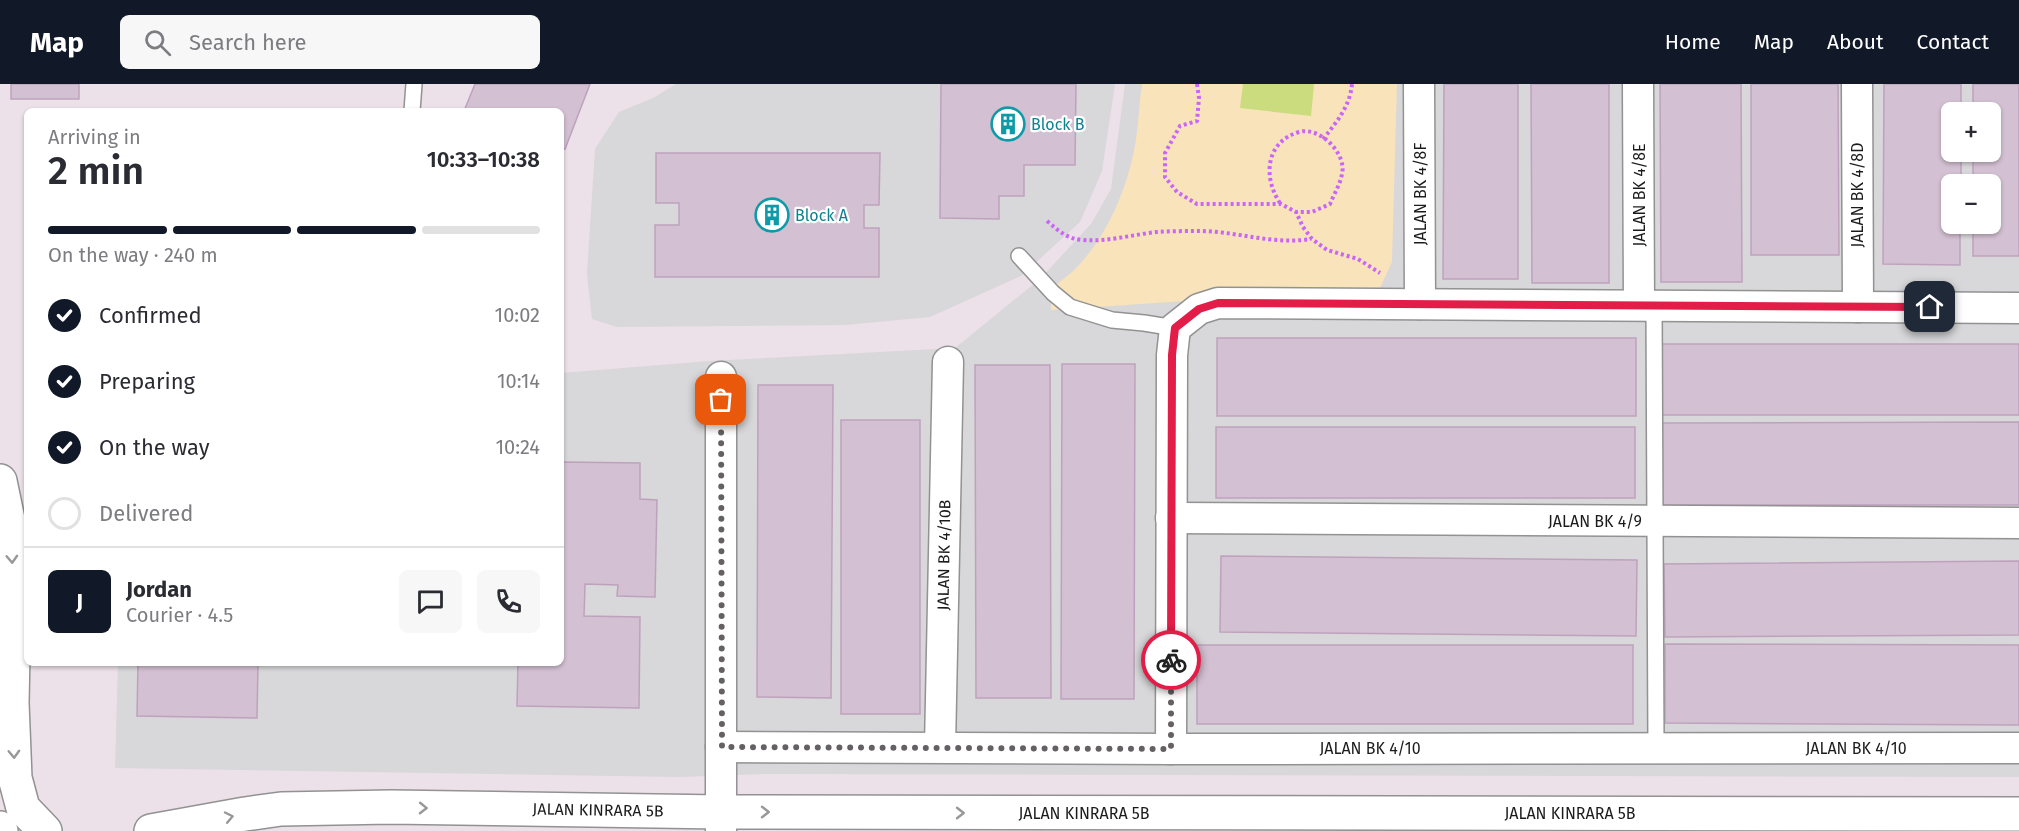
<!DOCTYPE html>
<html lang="en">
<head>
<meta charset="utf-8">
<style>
	:root { --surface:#fff; --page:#f7f7f7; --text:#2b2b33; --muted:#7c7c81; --line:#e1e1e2; --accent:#111827 }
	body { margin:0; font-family:"Fira Sans",sans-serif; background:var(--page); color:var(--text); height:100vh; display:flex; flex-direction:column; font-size:22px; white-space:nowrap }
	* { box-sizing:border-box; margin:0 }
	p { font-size:20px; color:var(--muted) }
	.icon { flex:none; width:33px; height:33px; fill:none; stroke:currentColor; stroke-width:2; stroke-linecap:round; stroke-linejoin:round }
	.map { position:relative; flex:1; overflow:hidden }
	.side { position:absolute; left:24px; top:24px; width:540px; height:558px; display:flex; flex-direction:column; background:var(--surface); border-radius:9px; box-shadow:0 2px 4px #0004 }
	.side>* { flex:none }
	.tools { position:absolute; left:1941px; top:18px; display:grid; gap:12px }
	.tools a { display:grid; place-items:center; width:60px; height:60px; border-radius:9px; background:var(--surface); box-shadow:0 2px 4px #0004; font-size:30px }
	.pin { position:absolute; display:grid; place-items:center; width:51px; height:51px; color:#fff; margin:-26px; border-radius:12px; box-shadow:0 3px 9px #0006 }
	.courier { position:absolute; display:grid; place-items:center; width:60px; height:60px; margin:-30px; border:4px solid #e11d48; border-radius:50%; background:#fff; color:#222; box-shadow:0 2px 8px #0007 }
	.overview em { font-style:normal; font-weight:600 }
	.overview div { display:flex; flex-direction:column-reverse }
	.overview { display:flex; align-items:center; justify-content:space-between; height:102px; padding:0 24px }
	h1 { font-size:39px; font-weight:600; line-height:45px }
	.bar { display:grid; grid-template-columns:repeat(4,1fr); gap:9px 6px; align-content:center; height:72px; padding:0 24px }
	.bar i { height:8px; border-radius:4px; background:var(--line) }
	.bar .on { background:var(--accent) }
	.bar p { grid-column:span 4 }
	.line { display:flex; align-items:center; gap:15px; padding:0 24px; border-top:2px solid var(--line) }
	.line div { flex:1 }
	.round { display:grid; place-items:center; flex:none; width:63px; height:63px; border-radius:9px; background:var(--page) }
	ol { padding:0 24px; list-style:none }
	li { display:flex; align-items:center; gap:18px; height:66px }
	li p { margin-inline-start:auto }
	li .icon { padding:6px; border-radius:50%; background:var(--accent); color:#fff; stroke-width:4 }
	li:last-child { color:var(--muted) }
	li i { width:33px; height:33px; border:3px solid var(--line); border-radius:50% }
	header { display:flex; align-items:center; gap:36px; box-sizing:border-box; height:84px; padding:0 30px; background:var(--accent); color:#fff }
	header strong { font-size:28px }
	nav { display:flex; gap:33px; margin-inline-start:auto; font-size:21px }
	.search { width:420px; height:54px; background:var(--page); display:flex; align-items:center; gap:15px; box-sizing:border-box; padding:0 21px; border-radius:9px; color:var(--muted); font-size:22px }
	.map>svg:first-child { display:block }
</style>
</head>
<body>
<header>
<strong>Map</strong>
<div class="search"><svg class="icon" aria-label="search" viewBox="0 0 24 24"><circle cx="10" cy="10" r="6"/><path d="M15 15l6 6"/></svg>Search here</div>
<nav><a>Home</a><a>Map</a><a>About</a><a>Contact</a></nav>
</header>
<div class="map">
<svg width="2019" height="747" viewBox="0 0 2019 747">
	<rect width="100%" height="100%" fill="#ece0e9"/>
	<!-- residential -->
	<g fill="#d8d7d9" fill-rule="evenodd">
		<polygon points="676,0 1115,0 1102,87 1080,138 1021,192 930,233 845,241 617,243 592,235 587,190 595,65 619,28 653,14"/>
		<path d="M1125,0H2019V693L764,690L679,693L115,684L118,579H561V289L710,277L955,264L1040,195L1091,140L1111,105ZM1952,28H1990V68H1952ZM1952,100H1990V140H1952Z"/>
	</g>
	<!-- park -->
	<path fill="#f8e3bb" d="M1142,0H1397L1392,178L1380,204L1051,226V205C1060,197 1071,190 1079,181C1110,147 1129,100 1136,55C1139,37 1139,18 1142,0Z"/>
	<!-- pitch -->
	<polygon fill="#cadc7d" points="1243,0 1314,0 1311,32 1240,24"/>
	<!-- building -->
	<g fill="#d3c0d2" stroke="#bea2bd" stroke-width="1.5">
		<rect x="11" y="0" width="68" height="15"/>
		<polygon points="475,0 590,0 565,65 561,64 561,27 464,27"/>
		<polygon points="941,0 1076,0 1075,81 1024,81 1024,112 999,112 999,135 940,134"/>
		<polygon points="1444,0 1518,0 1518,195 1443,195"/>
		<polygon points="1531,0 1609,0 1609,199 1532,199"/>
		<polygon points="1660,0 1741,0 1742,198 1661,198"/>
		<polygon points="1751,0 1838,0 1839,171 1751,171"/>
		<polygon points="1884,0 1961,0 1961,28 1952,28 1952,68 1961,68 1961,100 1952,100 1952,140 1960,140 1960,181 1883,180"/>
		<polygon points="1973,0 2019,0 2019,172 1973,172 1973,140 1990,140 1990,100 1973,100 1973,68 1990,68 1990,28 1973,28"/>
		<polygon points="656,69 880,69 879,121 864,121 864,144 879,144 879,193 655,193 655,141 679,141 679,119 656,119"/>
		<rect x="1217" y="254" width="419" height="78"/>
		<rect x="1662" y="260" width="357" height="71"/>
		<polygon points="1062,280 1135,280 1134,615 1061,615"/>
		<polygon points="975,281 1050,281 1051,614 976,614"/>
		<polygon points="758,301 833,301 831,614 757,613"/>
		<rect x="841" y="336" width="79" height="294"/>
		<polygon points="2019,338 2019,421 1662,421 1662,339"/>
		<rect x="1216" y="343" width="419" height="71"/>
		<polygon points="561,378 640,379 640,415 657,416 655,513 617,512 618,501 585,500 584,532 640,533 639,624 517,622 518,579 561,579"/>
		<polygon points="1221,472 1637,476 1636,552 1220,548"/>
		<polygon points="2019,477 2019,551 1665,553 1664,480"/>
		<polygon points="1665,560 2019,561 2019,641 1665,639"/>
		<rect x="1197" y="561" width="436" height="79"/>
		<polygon points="138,579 258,579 257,634 137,632"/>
	</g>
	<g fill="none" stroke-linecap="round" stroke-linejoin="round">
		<defs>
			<g id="service">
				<polyline points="412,27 414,0"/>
				<polyline points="1019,172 1053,209 1070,223 1112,236 1144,239 1175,244"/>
				<polyline points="1654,221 1656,664"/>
			</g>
			<g id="minor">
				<polyline points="1419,0 1420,220"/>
				<polyline points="1638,0 1639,221"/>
				<polyline points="1857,0 1858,223"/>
				<polyline points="721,293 721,747"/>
				<polyline points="1171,434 2019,439"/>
				<polyline points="721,663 1171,665 2019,664"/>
				<polyline points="940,663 948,278"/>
				<polyline points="1171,665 1172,271 1175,244 1199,225 1218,219 2019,224"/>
			</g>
			<g id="tertiary">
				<polyline points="0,397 11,450 14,519 12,619 15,694 23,724 45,747"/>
				<polyline points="0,744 1,747"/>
				<polyline points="151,747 245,730 281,725 391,723 721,728 2019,730"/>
			</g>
		</defs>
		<!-- service casing -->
		<use href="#service" stroke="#929292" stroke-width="18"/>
		<!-- minor casing -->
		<use href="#minor" stroke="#929292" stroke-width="33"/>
		<!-- tertiary casing -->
		<use href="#tertiary" stroke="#929292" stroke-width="36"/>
		<!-- path -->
		<g stroke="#c965f8" stroke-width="4" stroke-dasharray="3 3" stroke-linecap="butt">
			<polyline points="1197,0 1199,14 1197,37 1180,42 1165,69 1165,93 1177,108 1197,120 1281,120 1296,128 1303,143 1312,155 1327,166 1358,175 1380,189"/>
			<path d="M1323,55C1337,38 1350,22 1352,0"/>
			<path d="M1280,119C1263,94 1265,58 1299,48C1320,42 1347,70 1342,90C1340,101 1334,110 1330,120L1312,128H1296"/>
			<path d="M1047,137C1059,147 1067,155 1083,156C1107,158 1131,151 1156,148C1171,147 1187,147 1202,147C1240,148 1272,161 1311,155"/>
		</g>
		<!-- service -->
		<use href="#service" stroke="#fff" stroke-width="15"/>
		<!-- minor -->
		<use href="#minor" stroke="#fff" stroke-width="30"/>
		<!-- tertiary -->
		<use href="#tertiary" stroke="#fff" stroke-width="33"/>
	</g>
	<!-- one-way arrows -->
	<defs><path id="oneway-chevron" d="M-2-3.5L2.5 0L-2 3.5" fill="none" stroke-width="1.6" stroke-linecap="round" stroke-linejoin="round" transform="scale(1.5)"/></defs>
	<g stroke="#989898">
		<use href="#oneway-chevron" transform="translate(12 475) rotate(87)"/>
		<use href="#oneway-chevron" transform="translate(14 670) rotate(88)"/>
		<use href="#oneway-chevron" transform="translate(423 724) rotate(1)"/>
		<use href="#oneway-chevron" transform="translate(765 728)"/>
		<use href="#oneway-chevron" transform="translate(960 729)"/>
		<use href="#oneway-chevron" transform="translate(229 733) rotate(-12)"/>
	</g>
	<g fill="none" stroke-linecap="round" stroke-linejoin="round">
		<!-- done -->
		<polyline stroke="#646063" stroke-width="6" stroke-dasharray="0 10.8" points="721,316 722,663 1171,665 1171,576"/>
		<!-- route -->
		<polyline stroke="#e11d48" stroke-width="8" points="1171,576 1172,271 1175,244 1199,225 1218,219 1930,223"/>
	</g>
	<!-- icons -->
	<defs>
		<symbol id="building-ring" viewBox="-11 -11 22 22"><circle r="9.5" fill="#fff" stroke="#0f9aa8" stroke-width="1.5"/><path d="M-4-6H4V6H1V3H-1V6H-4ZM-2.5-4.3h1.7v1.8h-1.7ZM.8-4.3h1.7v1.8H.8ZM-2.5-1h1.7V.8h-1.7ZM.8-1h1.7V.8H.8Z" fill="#0f9aa8"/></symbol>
	</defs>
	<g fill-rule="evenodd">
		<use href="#building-ring" x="989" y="21" width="38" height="38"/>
		<use href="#building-ring" x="753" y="112" width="38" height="38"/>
	</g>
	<g text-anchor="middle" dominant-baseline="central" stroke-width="4.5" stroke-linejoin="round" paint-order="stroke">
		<!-- culture labels -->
		<g font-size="16" fill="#0d838f" stroke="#fff" text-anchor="start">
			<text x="1031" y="40">Block B</text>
			<text x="795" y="131">Block A</text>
		</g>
		<!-- street labels -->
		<g font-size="16" fill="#1b1b1b" stroke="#fff">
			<text transform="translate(1420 110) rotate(-90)">JALAN BK 4/8F</text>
			<text transform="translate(1639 111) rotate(-90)">JALAN BK 4/8E</text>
			<text transform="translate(1857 111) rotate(-90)">JALAN BK 4/8D</text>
			<text x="1595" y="437">JALAN BK 4/9</text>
			<text transform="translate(944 471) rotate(-89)">JALAN BK 4/10B</text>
			<text x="1370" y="664">JALAN BK 4/10</text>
			<text x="1856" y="664">JALAN BK 4/10</text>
			<text transform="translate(598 726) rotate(1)">JALAN KINRARA 5B</text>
			<text x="1084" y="729">JALAN KINRARA 5B</text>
			<text x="1570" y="729">JALAN KINRARA 5B</text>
		</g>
	</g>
</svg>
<div class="tools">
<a>+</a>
<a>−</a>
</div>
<div class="pin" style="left:721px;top:316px;background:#ea580c"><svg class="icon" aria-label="bag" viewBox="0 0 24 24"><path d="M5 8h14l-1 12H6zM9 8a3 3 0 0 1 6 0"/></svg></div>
<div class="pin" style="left:1930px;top:223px;background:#1f2937"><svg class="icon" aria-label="home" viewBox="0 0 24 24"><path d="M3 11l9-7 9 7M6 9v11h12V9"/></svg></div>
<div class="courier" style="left:1171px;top:576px"><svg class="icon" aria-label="bike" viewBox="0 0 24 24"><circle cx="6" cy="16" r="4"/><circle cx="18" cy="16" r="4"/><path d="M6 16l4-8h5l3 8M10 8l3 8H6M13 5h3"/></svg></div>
<section class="side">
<div class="overview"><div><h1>2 min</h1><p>Arriving in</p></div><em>10:33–10:38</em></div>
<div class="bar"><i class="on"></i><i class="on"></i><i class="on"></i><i></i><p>On the way · 240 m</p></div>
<ol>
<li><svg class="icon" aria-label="check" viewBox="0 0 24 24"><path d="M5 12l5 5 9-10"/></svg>Confirmed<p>10:02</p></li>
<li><svg class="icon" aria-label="check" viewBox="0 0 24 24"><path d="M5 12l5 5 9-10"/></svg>Preparing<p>10:14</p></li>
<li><svg class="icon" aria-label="check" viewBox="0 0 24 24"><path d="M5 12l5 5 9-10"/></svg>On the way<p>10:24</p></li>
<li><i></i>Delivered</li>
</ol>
<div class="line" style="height:108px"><b class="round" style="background:var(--accent);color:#fff">J</b><div><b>Jordan</b><p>Courier · 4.5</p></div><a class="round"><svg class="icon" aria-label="chat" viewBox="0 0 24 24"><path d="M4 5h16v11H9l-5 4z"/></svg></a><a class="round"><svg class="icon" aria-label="phone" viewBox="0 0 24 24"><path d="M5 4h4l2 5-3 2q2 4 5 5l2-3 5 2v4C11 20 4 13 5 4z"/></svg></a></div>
</section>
</div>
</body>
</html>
